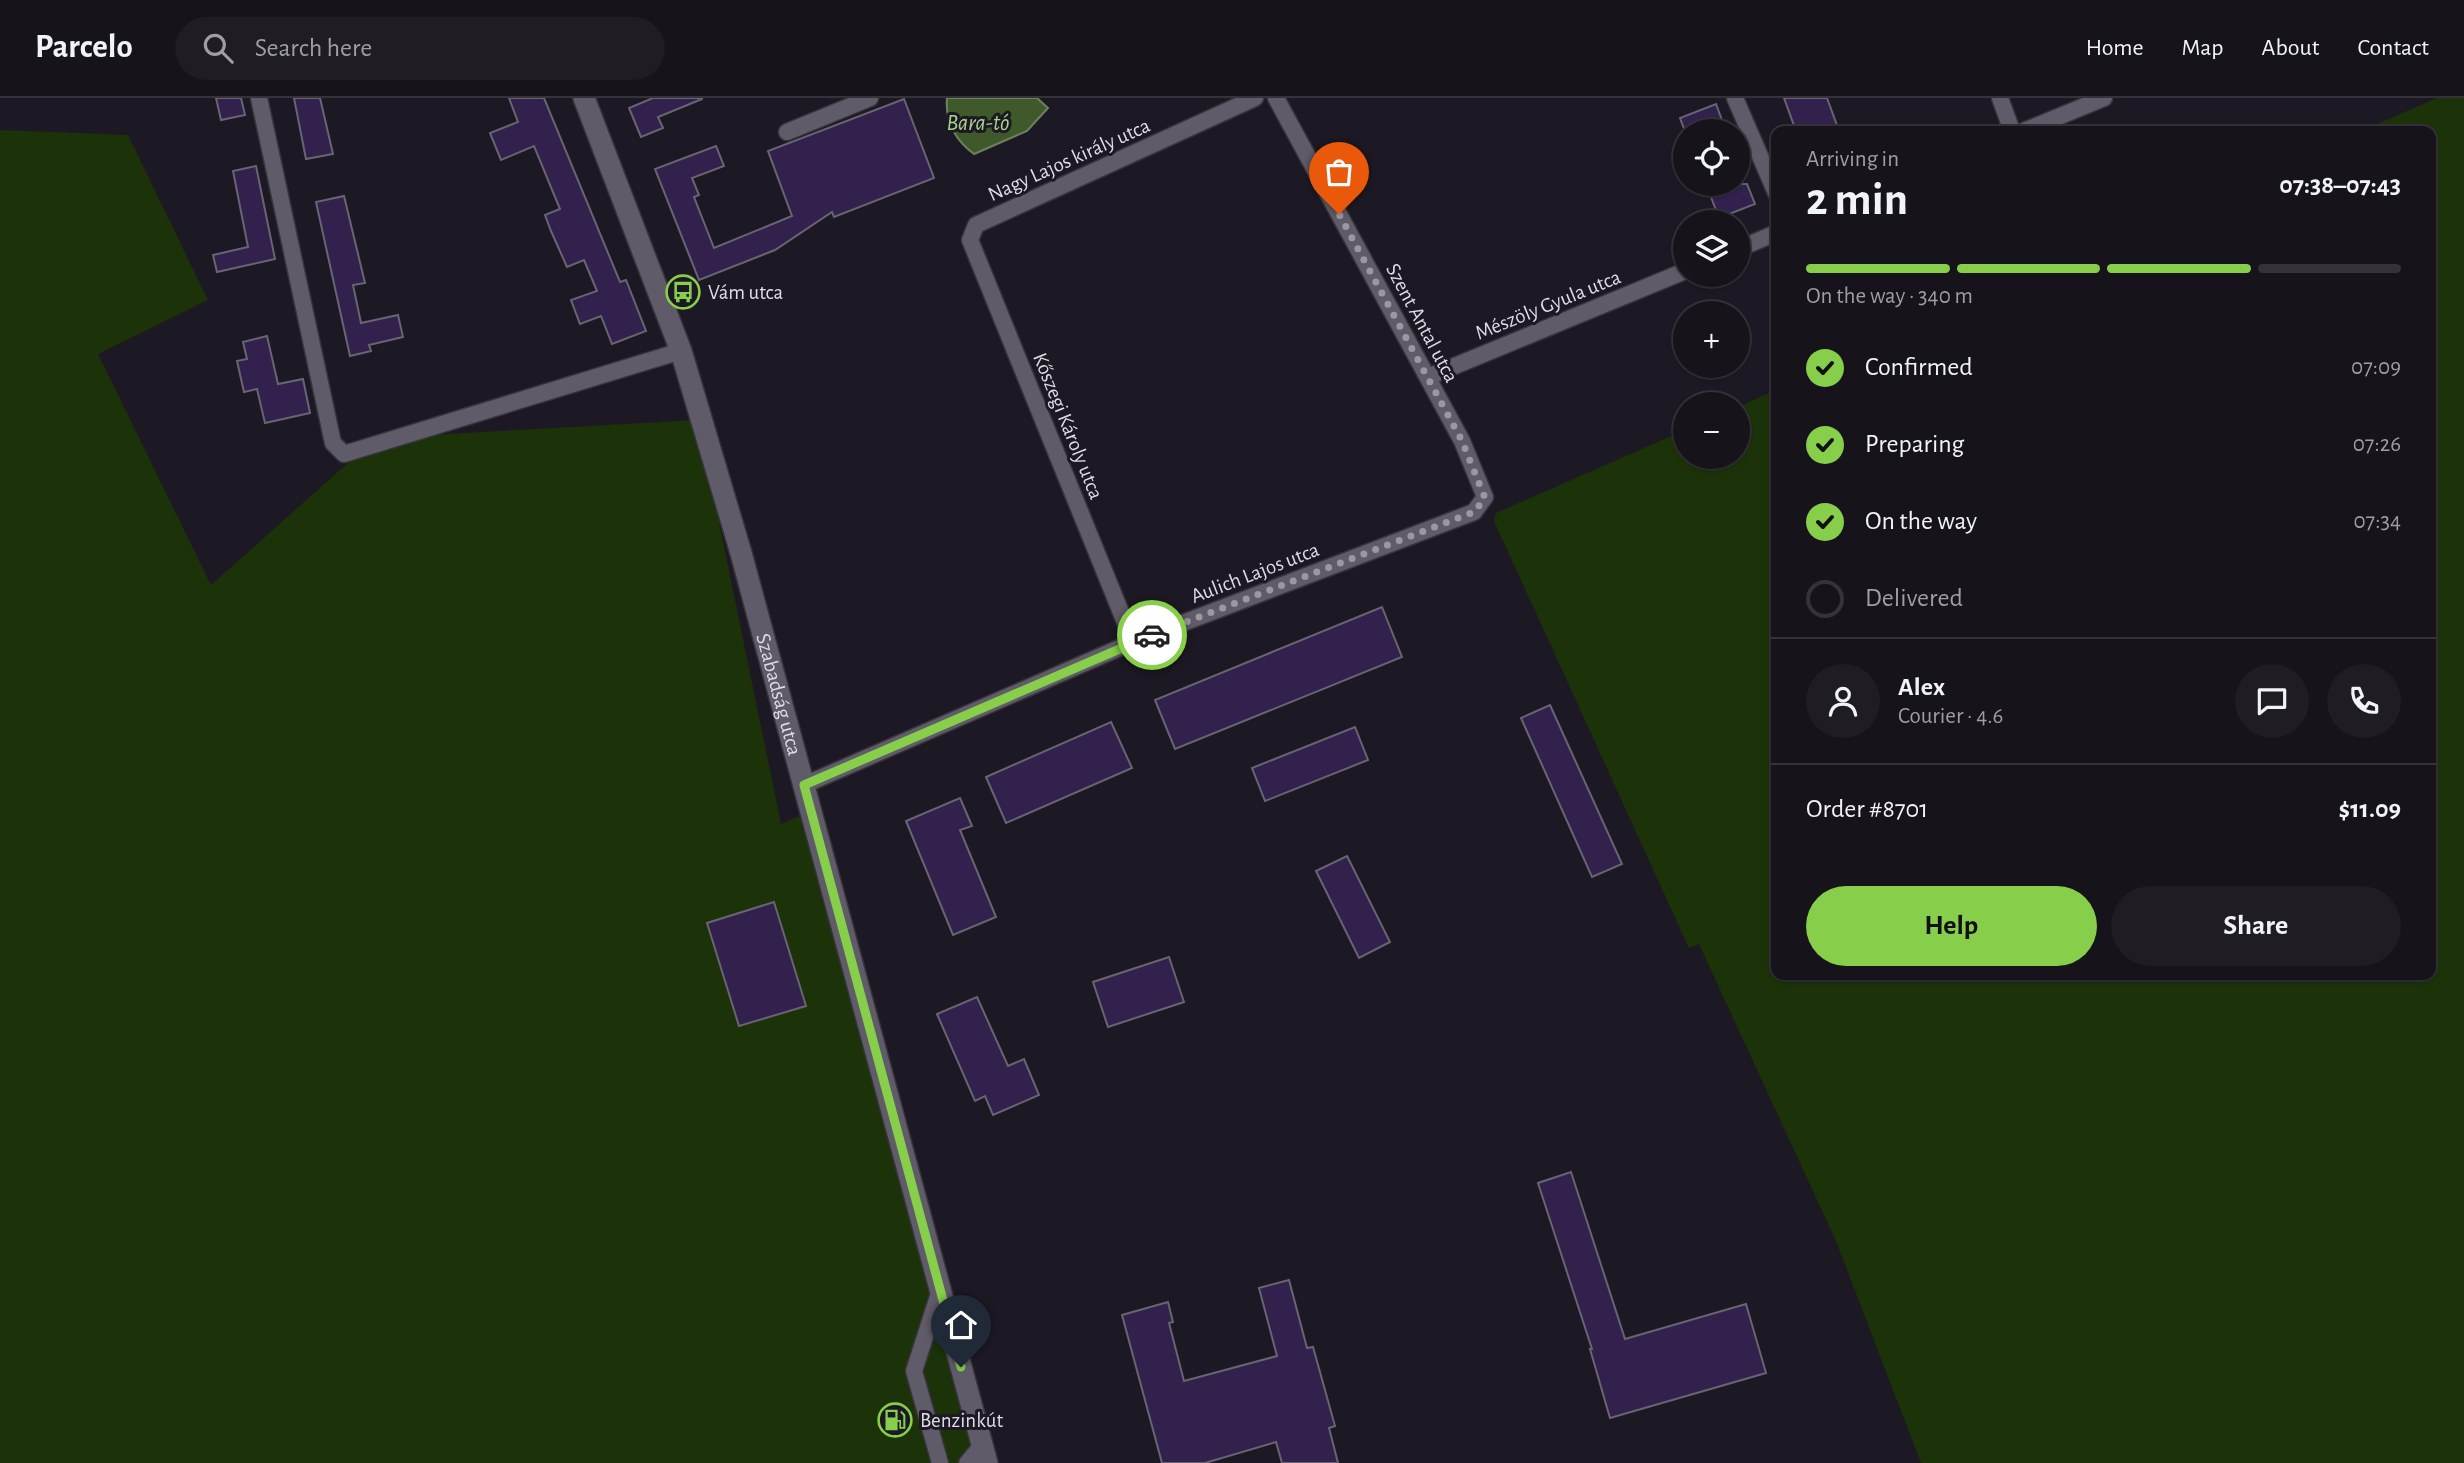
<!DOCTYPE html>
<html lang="en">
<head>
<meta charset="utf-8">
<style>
	:root { --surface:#16131b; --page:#1f1c24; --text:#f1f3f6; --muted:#9e9ea3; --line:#35323a; --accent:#87cf4a }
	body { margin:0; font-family:"Alegreya Sans",sans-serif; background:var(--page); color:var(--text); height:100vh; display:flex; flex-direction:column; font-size:26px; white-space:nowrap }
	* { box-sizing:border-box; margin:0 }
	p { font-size:23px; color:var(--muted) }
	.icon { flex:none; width:38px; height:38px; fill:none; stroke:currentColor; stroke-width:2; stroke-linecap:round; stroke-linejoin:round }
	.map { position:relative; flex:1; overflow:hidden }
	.details { position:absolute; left:1771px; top:28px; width:665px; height:854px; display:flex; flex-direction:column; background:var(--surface); border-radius:14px; box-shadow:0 2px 5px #0004,0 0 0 2px var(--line) }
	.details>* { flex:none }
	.tools { position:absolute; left:1673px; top:21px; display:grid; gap:14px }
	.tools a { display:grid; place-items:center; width:77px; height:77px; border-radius:50%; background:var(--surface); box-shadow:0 2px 5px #0004,0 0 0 2px var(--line); font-size:35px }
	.pin { position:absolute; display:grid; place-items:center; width:60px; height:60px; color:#fff; margin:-72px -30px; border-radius:50% 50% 50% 0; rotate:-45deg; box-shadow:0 0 7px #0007 }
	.pin .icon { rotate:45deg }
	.courier { position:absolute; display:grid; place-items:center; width:70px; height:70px; margin:-35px; border:5px solid #87cf4a; border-radius:50%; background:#fff; color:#222; box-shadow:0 2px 9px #0007 }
	.head em { font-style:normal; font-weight:700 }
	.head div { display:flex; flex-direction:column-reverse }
	.head { display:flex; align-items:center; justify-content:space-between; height:119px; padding:0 35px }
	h1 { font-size:46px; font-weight:700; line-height:52px }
	.bar { display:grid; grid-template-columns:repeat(4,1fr); gap:10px 7px; align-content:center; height:84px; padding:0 35px }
	.bar i { height:9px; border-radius:5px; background:var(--line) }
	.bar .active { background:var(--accent) }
	.bar p { grid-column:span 4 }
	.line { display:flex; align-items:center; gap:18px; padding:0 35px; border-top:2px solid var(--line) }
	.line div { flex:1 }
	.round { display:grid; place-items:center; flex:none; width:74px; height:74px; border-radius:37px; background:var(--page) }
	ol { padding:0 35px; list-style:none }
	li { display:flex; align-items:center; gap:21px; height:77px }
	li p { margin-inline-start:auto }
	li .icon { padding:7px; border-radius:50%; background:var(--accent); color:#111; stroke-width:4 }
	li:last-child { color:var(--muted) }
	li i { width:38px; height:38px; border:4px solid var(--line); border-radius:50% }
	.cta { display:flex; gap:14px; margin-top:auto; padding:14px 35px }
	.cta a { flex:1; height:80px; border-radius:42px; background:var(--accent); color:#111; font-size:28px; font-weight:700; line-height:80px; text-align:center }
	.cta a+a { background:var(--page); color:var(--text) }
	header { display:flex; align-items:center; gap:42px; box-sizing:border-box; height:98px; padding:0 35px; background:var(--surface); border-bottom:2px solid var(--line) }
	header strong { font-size:33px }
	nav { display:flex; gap:38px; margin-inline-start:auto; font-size:24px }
	.search { width:490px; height:63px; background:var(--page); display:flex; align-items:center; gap:18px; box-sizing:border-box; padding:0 24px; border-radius:38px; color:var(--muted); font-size:26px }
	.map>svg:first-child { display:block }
</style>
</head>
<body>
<header>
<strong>Parcelo</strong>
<div class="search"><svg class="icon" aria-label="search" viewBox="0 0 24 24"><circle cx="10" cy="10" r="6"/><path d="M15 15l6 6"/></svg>Search here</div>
<nav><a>Home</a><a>Map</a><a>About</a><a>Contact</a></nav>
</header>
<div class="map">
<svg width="2464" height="1365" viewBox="0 0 2464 1365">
	<rect width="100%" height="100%" fill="#1d1924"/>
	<!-- green -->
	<g fill="#1c3209">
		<polygon points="2437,0 2464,0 2464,1365 1921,1365 1836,1143 1699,846 1689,850 1494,423 1496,415 1685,332 1685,359 1738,359 1738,309 1776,292 1776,877 2431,877 2431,33 2361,33"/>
		<polygon points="0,32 128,37 208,202 98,256 211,487 376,340 698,322 781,726 800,718 978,1365 0,1365"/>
	</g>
	<!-- water -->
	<path fill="#3f592b" stroke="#6f8062" stroke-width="2" d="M947,0H1037L1048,10L1027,33L974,56C955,42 945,23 947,0Z"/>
	<!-- building -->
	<g fill="#31214c" stroke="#686471" stroke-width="2">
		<polygon points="216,0 241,0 245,17 221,22"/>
		<polygon points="294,0 320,0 333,56 306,61"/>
		<polygon points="509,0 544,0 620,184 626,182 646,233 612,246 601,218 580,226 571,202 597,193 584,162 567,169 551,133 545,117 560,111 534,48 501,62 490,35 518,24"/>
		<polygon points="653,0 702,0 702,1 658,19 663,30 641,39 629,10"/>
		<polygon points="1784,0 1827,0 1839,33 1796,33"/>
		<polygon points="904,1 934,80 834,119 832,114 775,152 699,182 655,71 716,48 724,68 692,80 699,97 694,99 714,150 792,118 768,53"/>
		<polygon points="1716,6 1726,33 1685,33 1680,20"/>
		<polygon points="256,68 275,161 217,174 213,157 248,149 233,73"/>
		<polygon points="1706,86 1747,86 1755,106 1719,120"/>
		<polygon points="344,98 365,185 353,187 361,225 398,217 403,239 369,247 371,253 350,258 316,104"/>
		<polygon points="267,238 278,286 303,281 310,315 265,325 257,291 244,294 237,263 247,261 243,244"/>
		<polygon points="1382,509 1402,559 1175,651 1155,602"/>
		<polygon points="1550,607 1622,766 1592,779 1521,620"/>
		<polygon points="1111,624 1132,670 1006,725 986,679"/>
		<polygon points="1355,629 1368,662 1265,703 1252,670"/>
		<polygon points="960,700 972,728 960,732 996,819 953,837 906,723"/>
		<polygon points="1347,758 1390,844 1359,860 1316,773"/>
		<polygon points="774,804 806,908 739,928 707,825"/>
		<polygon points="1169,859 1184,904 1108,929 1093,884"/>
		<polygon points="977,899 1008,968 1024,961 1039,997 993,1017 985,998 975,1003 937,916"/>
		<polygon points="1571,1074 1625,1241 1746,1206 1766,1275 1610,1320 1590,1251 1592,1251 1538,1085"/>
		<polygon points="1289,1182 1307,1250 1313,1249 1335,1328 1329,1330 1338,1365 1282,1365 1276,1344 1205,1365 1162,1365 1122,1217 1168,1204 1173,1224 1169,1225 1184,1283 1277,1258 1259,1190"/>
	</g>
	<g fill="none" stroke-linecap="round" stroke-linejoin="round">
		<defs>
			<g id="minor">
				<polyline points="259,0 333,345 344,356 681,253"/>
				<polyline points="1735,0 1776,95"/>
				<polyline points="2000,0 2012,33"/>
				<polyline points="2024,33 2104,0"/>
				<polyline points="787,34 870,0"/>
				<polyline points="1738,151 1776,135"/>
				<polyline points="1428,279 1685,173"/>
				<polyline points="1133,544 970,142 976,127 1255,0"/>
				<polyline points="804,687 1133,544 1474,414 1485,399 1462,343 1276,0"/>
				<polyline points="940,1365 914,1273 940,1192"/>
				<polyline points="967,1365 982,1347"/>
			</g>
			<g id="secondary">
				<path id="s1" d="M584,0L681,253L741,455L987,1365"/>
			</g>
		</defs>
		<!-- minor casing -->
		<use href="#minor" stroke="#37343c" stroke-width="19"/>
		<!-- secondary casing -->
		<use href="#secondary" stroke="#37343c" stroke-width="24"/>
		<!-- minor -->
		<use href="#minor" stroke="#5f5b68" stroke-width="16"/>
		<!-- secondary -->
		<use href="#secondary" stroke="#5f5b68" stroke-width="21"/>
	</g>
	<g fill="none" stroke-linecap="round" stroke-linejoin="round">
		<!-- done -->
		<polyline stroke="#9b98a1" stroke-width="7" stroke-dasharray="0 12.6" points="1152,537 1474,414 1485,400 1462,343 1339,116"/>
		<!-- route -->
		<polyline stroke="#87cf4a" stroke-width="9" points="961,1269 804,687 1152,537"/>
	</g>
	<!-- icons -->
	<defs>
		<symbol id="bus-ring" viewBox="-11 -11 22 22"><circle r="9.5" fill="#1d1924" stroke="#87cf4a" stroke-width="1.5"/><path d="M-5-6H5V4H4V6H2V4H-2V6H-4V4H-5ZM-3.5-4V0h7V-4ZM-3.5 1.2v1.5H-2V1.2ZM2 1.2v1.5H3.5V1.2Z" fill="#87cf4a"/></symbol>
		<symbol id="fuel-ring" viewBox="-11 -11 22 22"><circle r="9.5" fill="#1d1924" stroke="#87cf4a" stroke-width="1.5"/><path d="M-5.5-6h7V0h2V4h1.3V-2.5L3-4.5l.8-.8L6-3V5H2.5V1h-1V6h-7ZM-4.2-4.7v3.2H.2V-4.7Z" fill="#87cf4a"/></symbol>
	</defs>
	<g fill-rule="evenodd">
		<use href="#bus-ring" x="664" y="175" width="38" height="38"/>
		<use href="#fuel-ring" x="876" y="1303" width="38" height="38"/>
	</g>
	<g text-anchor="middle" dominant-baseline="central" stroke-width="6" stroke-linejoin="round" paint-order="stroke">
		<!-- street labels -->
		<g font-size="21" fill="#dfdce4" stroke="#1d1924">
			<text transform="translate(1069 62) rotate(-24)">Nagy Lajos király utca</text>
			<text transform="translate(1548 207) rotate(-22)">Mészöly Gyula utca</text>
			<text transform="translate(1422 225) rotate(62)">Szent Antal utca</text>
			<text transform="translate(1068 328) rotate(68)">Kőszegi Károly utca</text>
			<text transform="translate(1255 475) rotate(-21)">Aulich Lajos utca</text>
			<text stroke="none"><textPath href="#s1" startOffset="628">Szabadság utca</textPath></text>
		</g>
		<!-- poi labels -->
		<g font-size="21" fill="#dfdce4" stroke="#1d1924" text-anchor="start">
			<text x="708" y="194">Vám utca</text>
			<text x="920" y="1322">Benzinkút</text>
		</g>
		<!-- water labels -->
		<g font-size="23" font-style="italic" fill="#a7d28a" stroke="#1d1924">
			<text x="978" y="25">Bara-tó</text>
		</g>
	</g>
</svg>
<div class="tools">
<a><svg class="icon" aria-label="locate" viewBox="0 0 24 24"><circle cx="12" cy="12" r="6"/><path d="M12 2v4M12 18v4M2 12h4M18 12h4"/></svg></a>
<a><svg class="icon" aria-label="layers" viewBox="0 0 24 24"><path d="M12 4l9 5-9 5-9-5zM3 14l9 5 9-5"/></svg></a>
<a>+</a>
<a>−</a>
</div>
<div class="pin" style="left:1339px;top:116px;background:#ea580c"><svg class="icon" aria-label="bag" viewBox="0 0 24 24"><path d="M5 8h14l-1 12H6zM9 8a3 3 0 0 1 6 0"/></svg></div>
<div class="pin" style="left:961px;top:1269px;background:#1f2937"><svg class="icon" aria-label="home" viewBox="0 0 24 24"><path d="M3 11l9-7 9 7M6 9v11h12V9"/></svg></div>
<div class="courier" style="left:1152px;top:537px"><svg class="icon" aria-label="car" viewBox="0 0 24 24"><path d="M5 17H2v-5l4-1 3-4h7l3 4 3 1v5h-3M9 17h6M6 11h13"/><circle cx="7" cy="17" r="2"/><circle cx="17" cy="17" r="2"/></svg></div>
<section class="details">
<div class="head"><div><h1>2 min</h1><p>Arriving in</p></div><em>07:38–07:43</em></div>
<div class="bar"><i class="active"></i><i class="active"></i><i class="active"></i><i></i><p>On the way · 340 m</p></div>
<ol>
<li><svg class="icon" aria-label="check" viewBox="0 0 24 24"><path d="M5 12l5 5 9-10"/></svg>Confirmed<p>07:09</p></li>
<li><svg class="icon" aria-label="check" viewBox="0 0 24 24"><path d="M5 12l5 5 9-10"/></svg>Preparing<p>07:26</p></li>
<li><svg class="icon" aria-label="check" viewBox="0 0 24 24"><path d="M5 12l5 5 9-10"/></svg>On the way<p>07:34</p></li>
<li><i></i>Delivered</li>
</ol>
<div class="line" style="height:126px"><a class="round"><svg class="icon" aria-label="person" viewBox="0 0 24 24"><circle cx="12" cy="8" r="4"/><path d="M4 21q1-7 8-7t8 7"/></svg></a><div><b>Alex</b><p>Courier · 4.6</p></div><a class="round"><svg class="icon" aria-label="chat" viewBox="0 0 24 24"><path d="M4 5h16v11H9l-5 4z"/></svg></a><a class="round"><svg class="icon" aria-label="phone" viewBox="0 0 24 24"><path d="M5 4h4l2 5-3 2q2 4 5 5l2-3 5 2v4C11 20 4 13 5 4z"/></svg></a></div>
<div class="line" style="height:91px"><div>Order #8701</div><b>$11.09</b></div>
<div class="cta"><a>Help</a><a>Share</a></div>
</section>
</div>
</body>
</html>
